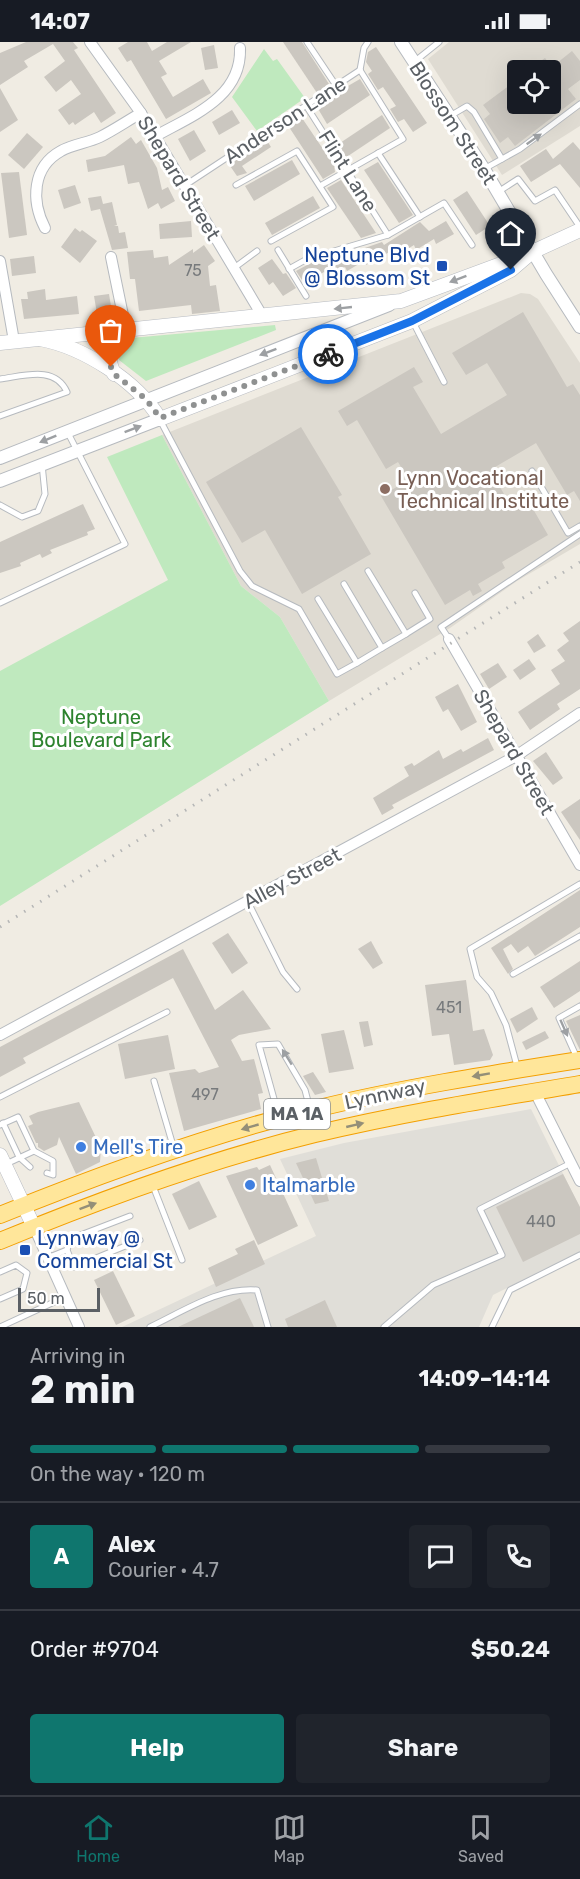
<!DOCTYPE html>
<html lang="en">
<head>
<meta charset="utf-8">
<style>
	:root { --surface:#171b24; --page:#20242c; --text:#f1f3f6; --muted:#9ea1a6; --line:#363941; --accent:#0f766e }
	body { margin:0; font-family:Rubik,sans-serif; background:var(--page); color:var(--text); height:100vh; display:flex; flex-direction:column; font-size:22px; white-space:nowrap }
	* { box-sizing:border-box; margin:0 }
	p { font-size:20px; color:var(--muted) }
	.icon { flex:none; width:33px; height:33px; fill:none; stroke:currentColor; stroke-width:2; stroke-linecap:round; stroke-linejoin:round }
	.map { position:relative; height:1285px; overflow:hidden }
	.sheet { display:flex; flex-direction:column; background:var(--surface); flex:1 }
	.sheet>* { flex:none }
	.controls { position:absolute; left:507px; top:18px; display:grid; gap:12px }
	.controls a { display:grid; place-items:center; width:54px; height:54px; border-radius:6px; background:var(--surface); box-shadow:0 6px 24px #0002; font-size:30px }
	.scale { position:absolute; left:18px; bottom:15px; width:82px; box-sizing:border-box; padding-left:6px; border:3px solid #5b6065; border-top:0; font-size:16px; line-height:21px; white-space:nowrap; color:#5b6065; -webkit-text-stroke:4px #fff; paint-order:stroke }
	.pin { position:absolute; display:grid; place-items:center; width:51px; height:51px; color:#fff; margin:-62px -26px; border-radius:50% 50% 50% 0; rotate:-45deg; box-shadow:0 0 6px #0007 }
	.pin .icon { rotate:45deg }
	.courier { position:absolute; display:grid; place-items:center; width:60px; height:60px; margin:-30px; border:4px solid #1a73e8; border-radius:50%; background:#fff; color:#222; box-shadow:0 2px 8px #0007 }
	.summary em { font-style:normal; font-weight:700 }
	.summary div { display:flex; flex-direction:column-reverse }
	.summary { display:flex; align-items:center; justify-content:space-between; height:102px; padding:0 30px }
	h1 { font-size:39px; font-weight:700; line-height:45px }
	.bar { display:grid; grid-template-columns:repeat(4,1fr); gap:9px 6px; align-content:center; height:72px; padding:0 30px }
	.bar i { height:8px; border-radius:4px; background:var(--line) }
	.bar .on { background:var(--accent) }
	.bar p { grid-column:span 4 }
	.line { display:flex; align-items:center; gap:15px; padding:0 30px; border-top:2px solid var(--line) }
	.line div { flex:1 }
	.round { display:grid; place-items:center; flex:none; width:63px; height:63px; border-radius:6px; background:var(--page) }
	.button { display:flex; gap:12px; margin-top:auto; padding:12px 30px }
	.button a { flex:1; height:69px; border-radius:6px; background:var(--accent); color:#fff; font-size:24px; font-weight:700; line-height:69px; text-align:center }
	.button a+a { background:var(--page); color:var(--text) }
	.status { display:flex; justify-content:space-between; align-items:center; height:42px; padding:0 30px; background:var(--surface); direction:ltr }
	.status svg { height:16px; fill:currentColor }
	.menu { display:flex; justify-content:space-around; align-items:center; height:84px; border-top:2px solid var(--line); background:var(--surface); font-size:16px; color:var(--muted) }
	.menu a { display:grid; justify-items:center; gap:3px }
	.menu .on { color:var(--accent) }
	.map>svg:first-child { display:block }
</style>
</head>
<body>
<div class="status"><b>14:07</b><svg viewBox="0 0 49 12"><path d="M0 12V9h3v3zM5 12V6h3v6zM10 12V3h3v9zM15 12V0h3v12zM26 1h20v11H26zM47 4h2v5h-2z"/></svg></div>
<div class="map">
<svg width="580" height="1285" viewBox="0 0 580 1285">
	<rect width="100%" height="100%" fill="#f0ece3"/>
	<!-- industrial -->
	<polygon fill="#e0ded8" points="531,1067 580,1166 580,1210 493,1253 479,1285 122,1285 316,1194 280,1117 344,1101"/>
	<!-- education -->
	<g fill="#dfdbd2" fill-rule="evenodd">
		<path d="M449,0H580V84L502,133L428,17ZM518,28H550V62H518Z"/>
		<polygon points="521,251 530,252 538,257 580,321 580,502 517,539 450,586 329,659 280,575 241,544 162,393"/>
	</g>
	<!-- green -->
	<g fill="#bfe9be">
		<polygon points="264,7 273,19 277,17 305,56 257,89 232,55"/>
		<path d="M275,283L276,288L146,339L119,318C116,307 120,300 131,296Z"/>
		<polygon points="162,393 241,544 280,575 329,659 0,864 0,629 168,538 107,415"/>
	</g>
	<!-- building -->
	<g fill="#cbc7c0">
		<polygon points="26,0 73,0 78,6 74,8 116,71 101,81 94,70 75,83 73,80 69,83 58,68 81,52 71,38 56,50 44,35 65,19 53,2 24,19 28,25 0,43 0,11"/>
		<polygon points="128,0 147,0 152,9 167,0 191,0 159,19 167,32 161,35 173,55 203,37 211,51 166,77 131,18 127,20 118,6"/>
		<polygon points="283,0 302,0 329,42 317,51"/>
		<polygon points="214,3 218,26 205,28 201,6"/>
		<polygon points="376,5 427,81 413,90 404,77 398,80 390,67 396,64 383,45 378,48 368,32 372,29 366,20 368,10"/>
		<polygon points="572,9 580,19 580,38 568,47 576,57 515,104 508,95 500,101 484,77 490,72 483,63 518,37 518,62 550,62 550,28 528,28 545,16 552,25"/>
		<polygon points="360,37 370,53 327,82 317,65 324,61 322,59"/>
		<polygon points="0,46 18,78 0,90"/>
		<polygon points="232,68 240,81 219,93 212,80"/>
		<polygon points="382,73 390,86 345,116 337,103"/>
		<polygon points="302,76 325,110 329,108 337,121 334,123 335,130 323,137 289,85"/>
		<polygon points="194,88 206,109 190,119 178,97"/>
		<polygon points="27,91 43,105 24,127 8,113"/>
		<polygon points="131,95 136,102 141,98 157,126 162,148 168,145 175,159 161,167 158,161 148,167 139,140 128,142 124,123 88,130 86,118 105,114"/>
		<polygon points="266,97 271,105 242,124 247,131 237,134 228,121"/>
		<polygon points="573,100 580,108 580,146 560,122 531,140 520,124 546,107 553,117"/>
		<polygon points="292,118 300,132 254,159 245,144"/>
		<polygon points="378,120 413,173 399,181 364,128"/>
		<polygon points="19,130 27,193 9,196 1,131"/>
		<polygon points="341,138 376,191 361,196 327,146"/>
		<polygon points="75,143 81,161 64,167 58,148"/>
		<polygon points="467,149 490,184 476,193 453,158"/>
		<polygon points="101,154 103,162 112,160 117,183 114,184 118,184 119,191 125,190 128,206 112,208 100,167 91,169 88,156"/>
		<polygon points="313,154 320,166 272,193 265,181"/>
		<polygon points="191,179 192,195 160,197 159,182"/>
		<polygon points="446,179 454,192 436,202 434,197 416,208 414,203 396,214 393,208 366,223 364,219 347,229 345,225 327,235 324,230 306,241 304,241 296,229 309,222 317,219 319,222 330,215 338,213 339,215 382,200 384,203 420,180 429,189"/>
		<polygon points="75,186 80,190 82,188 97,199 80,221 61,205"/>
		<polygon points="204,203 215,219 208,224 210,244 216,243 220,269 192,272 191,263 139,269 135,237 130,237 127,210 153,208 154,216 168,214 169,223 193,207 193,211"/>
		<polygon points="34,214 36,231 12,234 10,217"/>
		<polygon points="272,217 283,232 286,231 296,246 283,254 273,240 269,243 258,226"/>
		<polygon points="45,247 46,258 77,254 79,272 24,277 21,257 28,257 27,250"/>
		<polygon points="109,252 112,270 97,272 94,254"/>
		<polygon points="523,270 567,345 573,342 580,353 580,459 574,449 567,453 536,401 490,428 514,469 529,460 548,493 502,520 505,526 478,542 482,549 473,554 470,548 445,563 381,454 409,438 398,420 386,427 357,378 347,384 338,369 414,325 423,340 413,345 441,392 507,353 487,321 466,333 452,311"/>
		<polygon points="301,385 342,453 338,455 371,512 302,552 265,488 242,501 206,440"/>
		<polygon points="83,462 95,487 87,490 88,493 50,508 52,511 42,516 40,512 20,521 21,524 0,531 0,500"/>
		<polygon points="580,579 580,647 557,662 560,667 530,688 518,670 560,642 551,628 565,619 557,608 569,599 563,591"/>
		<polygon points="538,592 546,604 534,611 527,600"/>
		<polygon points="529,617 536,627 520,638 513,628"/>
		<polygon points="498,621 507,635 489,647 480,632"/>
		<polygon points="458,642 477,680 461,689 448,667 443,670 435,655"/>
		<polygon points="488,696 494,708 392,763 394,766 382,773 373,756 409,734 404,725 412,721 414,724 439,708 443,717 461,707 463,710"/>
		<polygon points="546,710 563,736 553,743 533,719"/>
		<polygon points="580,757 580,798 561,770"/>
		<polygon points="580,848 580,885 535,914 528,904 518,911 511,902 503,907 513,927 508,932 491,906"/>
		<polygon points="228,891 248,921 232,932 212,901"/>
		<polygon points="371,899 383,921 373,927 358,907"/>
		<polygon points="183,907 215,968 243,948 271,987 239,993 231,998 242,1019 254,1017 263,1051 258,1052 261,1067 184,1089 169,1031 195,1027 199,1031 219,1025 173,936 23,1016 26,1021 0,1035 0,1005"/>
		<polygon points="580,919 580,949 554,966 540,945"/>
		<polygon points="466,938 473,989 484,987 493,1013 490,1018 454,1023 449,992 432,994 425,943"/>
		<polygon points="532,965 538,977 517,991 510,977"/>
		<polygon points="580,973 580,1008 566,979"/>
		<polygon points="368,979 373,1003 364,1005 359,980"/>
		<polygon points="344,988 354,1027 329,1031 321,992"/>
		<polygon points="545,989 549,996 526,1008 522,1000"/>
		<polygon points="168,993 175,1027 125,1037 118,1002"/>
		<polygon points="313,1030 315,1033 326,1050 315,1053 303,1034"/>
		<polygon points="79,1060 101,1106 100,1120 76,1132 59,1095 57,1103 44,1109 38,1105 38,1101 36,1101 28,1084 33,1082 29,1074 38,1070"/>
		<polygon points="316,1116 329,1159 315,1162 296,1121"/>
		<polygon points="270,1123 298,1184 258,1203 226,1134 257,1125 259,1128"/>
		<polygon points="563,1132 580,1165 580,1192 523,1220 496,1165"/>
		<polygon points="199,1139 217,1175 189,1188 172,1152"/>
		<polygon points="254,1198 265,1222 216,1245 208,1226 238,1212 235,1207"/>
		<polygon points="113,1229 135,1274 116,1283 94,1238"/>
		<polygon points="240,1256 254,1285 178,1285"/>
		<polygon points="325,1258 337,1285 288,1285 285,1277"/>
	</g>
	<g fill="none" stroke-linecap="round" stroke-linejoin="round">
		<defs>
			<g id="service">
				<polyline points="307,0 337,45"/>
				<polyline points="414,20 439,0"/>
				<polyline points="360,28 364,6 368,0"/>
				<polyline points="307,65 388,193"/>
				<polyline points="450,74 467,64 474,70 502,117"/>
				<polyline points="378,111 420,175"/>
				<polyline points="484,127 520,107 580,62"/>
				<polyline points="236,143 297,109 333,165 271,199"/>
				<polyline points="184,144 360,28"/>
				<polyline points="320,144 403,97 360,28"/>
				<polyline points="498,150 518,137 535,159 555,148 580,185"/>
				<polyline points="278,208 306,254"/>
				<polyline points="234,226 257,209"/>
				<polyline points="289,227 307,217 388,193 444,161 472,203"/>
				<polyline points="413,280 444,340"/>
				<path d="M0,337C24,334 55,323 67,350L0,374"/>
				<polyline points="160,378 240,529 252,544 299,567 337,632 357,621 318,557"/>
				<polyline points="532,429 568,491 580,484"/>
				<polyline points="0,463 22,475 38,469 45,452 42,422"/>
				<polyline points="368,529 406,592 382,606"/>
				<polyline points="344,542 382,606 357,621"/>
				<polyline points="0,561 125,502 67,389"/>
				<polyline points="406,592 430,577 415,551"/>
				<polyline points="449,597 441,585 580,492"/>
				<polyline points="248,860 283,930 297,947"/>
				<polyline points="513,932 580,894"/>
				<polyline points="577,1016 559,976 580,964"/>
				<polyline points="517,1024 506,983 491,951 477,935 470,907 580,842"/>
				<polyline points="154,1039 174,1107"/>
				<polyline points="0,1055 167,970"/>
				<polyline points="274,1074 274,1057 259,1003 278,1002 305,1048 310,1067"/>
				<polyline points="3,1081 19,1115 30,1125"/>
				<polyline points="0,1083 18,1075 34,1109 6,1122"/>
				<polyline points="34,1109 53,1119 53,1133 47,1131"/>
				<polyline points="153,1144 182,1218"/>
				<polyline points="130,1174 70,1197 67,1208 74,1225 140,1198"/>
				<polyline points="47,1216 67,1208"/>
				<polyline points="0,1230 16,1223 27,1231 23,1247 0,1257"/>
				<polyline points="0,1285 65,1255"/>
				<path d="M150,1285C184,1269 219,1245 257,1248L268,1285"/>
				<polyline points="384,1285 433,1243 502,1213 480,1167 571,1121"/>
				<polyline points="492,1285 510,1248 580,1213"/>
			</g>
			<g id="minor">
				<polyline points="90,0 141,71 263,275"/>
				<path d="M154,95C191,74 242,56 240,6"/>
				<path d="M45,186C31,159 32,125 61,109C73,102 88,101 100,95C114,88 127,79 141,71"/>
				<polyline points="111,215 126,288"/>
				<polyline points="0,219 14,299"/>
				<polyline points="449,597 580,823"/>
				<polyline points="0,993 516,714 580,671"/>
				<polyline points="535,1050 580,1139"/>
				<polyline points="34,1185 79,1285"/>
			</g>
			<g id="tertiary">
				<polyline points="401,0 484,127 546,232 580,285"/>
				<polyline points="0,416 389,263"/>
				<polyline points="0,439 160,377"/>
			</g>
			<g id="secondary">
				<path d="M40,297C83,305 137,339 160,377L412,279L511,228L532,210L580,188"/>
				<polyline points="0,301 401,259 528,212"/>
				<path d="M114,332C106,313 107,300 125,288"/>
				<polyline points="0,1113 34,1185"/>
			</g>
			<g id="trunk">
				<path d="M0,1173C101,1132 205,1094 311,1068C400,1046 490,1032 580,1018"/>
				<path d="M0,1199C102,1157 208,1118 315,1092C403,1071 491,1057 580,1042"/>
			</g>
		</defs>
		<!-- service casing -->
		<use href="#service" stroke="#b6babf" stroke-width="7"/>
		<!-- minor casing -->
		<use href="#minor" stroke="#b6babf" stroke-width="12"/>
		<!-- tertiary casing -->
		<use href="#tertiary" stroke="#b6babf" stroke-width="14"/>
		<!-- secondary casing -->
		<use href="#secondary" stroke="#b7bbc1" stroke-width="15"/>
		<!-- trunk casing -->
		<use href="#trunk" stroke="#f39f00" stroke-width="18"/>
		<!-- service -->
		<use href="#service" stroke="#fff" stroke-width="5"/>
		<!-- minor -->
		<use href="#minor" stroke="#fff" stroke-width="10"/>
		<!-- tertiary -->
		<use href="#tertiary" stroke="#fff" stroke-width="12"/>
		<!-- secondary -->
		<use href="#secondary" stroke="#fff" stroke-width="14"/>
		<!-- trunk -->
		<use href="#trunk" stroke="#ffe69a" stroke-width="16"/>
		<!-- rail -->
		<polyline stroke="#b5b6b6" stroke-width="3" stroke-dasharray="1.5 8" stroke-linecap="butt" points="0,885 580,520"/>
	</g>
	<!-- one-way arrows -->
	<defs><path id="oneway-solid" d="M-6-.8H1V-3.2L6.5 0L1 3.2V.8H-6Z" transform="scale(1.5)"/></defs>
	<g fill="#9da0a3">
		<use href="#oneway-solid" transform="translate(534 97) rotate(-35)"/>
		<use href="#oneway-solid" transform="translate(458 237) rotate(159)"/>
		<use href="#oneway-solid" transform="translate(343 266) rotate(174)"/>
		<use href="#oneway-solid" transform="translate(268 310) rotate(159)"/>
		<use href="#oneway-solid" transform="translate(133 387) rotate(-21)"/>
		<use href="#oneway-solid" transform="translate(48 397) rotate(158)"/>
		<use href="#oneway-solid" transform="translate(564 986) rotate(66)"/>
		<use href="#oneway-solid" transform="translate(287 1015) rotate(-122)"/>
	</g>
	<g fill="#948f78">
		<use href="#oneway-solid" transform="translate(481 1033) rotate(170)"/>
		<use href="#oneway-solid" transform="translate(355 1083) rotate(-13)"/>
		<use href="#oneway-solid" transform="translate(250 1085) rotate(164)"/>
		<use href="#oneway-solid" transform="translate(88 1164) rotate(-20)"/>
	</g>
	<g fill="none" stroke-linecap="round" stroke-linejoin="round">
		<!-- done -->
		<polyline stroke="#8f9191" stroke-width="6" stroke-dasharray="0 10.8" points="111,325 114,332 146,357 160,376 328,312"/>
		<!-- route -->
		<polyline stroke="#1a73e8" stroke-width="8" points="328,312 412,279 511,228"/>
	</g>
	<!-- markers -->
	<g fill="#1a4fb4" stroke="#fff" stroke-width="2">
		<rect x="436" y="218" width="12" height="12" rx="3"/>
		<rect x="19" y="1202" width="12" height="12" rx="3"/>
	</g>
	<circle fill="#8d6e63" stroke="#fff" stroke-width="2" cx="385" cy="447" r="6"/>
	<g fill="#3f7fe0" stroke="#fff" stroke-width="2">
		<circle cx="81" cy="1105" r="6"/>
		<circle cx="250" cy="1143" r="6"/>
	</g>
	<g text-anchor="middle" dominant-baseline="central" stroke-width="6" stroke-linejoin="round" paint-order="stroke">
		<!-- number labels -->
		<g font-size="16" fill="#777a7c">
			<text x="193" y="228">75</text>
			<text x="449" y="965">451</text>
			<text x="205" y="1052">497</text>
			<text x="541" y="1179">440</text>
		</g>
		<!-- shield labels -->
		<rect fill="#fff" stroke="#8c9093" stroke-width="1.5" x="264" y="1057" width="66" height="30" rx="4.5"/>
		<g font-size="18" font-weight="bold" fill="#5b6065">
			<text x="297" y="1072">MA 1A</text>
		</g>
		<!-- street labels -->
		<g font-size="20" fill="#5b6065" stroke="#fff">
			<text transform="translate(285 78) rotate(-33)">Anderson Lane</text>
			<text transform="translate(453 81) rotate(57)">Blossom Street</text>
			<text transform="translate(348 129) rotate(58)">Flint Lane</text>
			<text transform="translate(179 136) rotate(59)">Shepard Street</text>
			<text transform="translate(514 710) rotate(60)">Shepard Street</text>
			<text transform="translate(292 836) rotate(-28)">Alley Street</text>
			<text transform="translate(385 1052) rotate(-12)">Lynnway</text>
		</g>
		<!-- transit labels -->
		<g font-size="20" fill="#164399" stroke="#fff" text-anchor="end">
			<text x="430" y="213">Neptune Blvd<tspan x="430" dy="23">@ Blossom St</tspan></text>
			<text x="37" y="1196" text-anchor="start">Lynnway @<tspan x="37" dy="23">Commercial St</tspan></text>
		</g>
		<!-- education labels -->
		<g font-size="20" fill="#785e54" stroke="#fff" text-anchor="start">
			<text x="397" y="436">Lynn Vocational<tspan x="397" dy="23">Technical Institute</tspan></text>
		</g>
		<!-- park labels -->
		<g font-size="20" fill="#2d832e" stroke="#fff">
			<text x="101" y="675">Neptune<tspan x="101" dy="23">Boulevard Park</tspan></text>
		</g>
		<!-- shop labels -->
		<g font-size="20" fill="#366cbe" stroke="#fff" text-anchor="start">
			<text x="93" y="1105">Mell's Tire</text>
			<text x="262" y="1143">Italmarble</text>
		</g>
	</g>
</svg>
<div class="controls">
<a><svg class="icon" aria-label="locate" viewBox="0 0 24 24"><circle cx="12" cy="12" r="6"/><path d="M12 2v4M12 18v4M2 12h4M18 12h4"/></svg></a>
</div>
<div class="scale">50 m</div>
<div class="pin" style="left:111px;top:325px;background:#ea580c"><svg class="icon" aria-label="bag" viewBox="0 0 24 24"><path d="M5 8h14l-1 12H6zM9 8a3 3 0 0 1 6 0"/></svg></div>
<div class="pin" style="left:511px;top:228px;background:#1f2937"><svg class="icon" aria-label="home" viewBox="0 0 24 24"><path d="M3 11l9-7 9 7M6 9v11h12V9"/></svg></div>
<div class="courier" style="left:328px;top:312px"><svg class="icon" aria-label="bike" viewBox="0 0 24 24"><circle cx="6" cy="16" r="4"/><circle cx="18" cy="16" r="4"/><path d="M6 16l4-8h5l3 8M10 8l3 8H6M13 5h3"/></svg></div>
</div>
<section class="sheet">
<div class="summary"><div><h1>2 min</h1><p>Arriving in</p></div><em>14:09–14:14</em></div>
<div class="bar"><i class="on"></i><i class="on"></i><i class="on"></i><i></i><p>On the way · 120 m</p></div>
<div class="line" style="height:108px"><b class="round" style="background:var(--accent);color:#fff">A</b><div><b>Alex</b><p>Courier · 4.7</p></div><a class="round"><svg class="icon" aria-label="chat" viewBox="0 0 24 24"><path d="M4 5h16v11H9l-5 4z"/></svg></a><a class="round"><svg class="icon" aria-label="phone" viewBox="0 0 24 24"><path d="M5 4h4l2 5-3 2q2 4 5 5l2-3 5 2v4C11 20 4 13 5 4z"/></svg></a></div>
<div class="line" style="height:78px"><div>Order #9704</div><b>$50.24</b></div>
<div class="button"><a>Help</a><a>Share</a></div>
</section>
<nav class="menu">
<a class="on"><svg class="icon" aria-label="home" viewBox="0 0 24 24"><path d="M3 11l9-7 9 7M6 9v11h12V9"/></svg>Home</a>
<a><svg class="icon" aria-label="map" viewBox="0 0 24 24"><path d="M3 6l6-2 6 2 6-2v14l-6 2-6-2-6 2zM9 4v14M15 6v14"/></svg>Map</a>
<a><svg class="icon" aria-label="saved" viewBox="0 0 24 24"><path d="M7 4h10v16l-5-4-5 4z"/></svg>Saved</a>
</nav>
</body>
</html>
